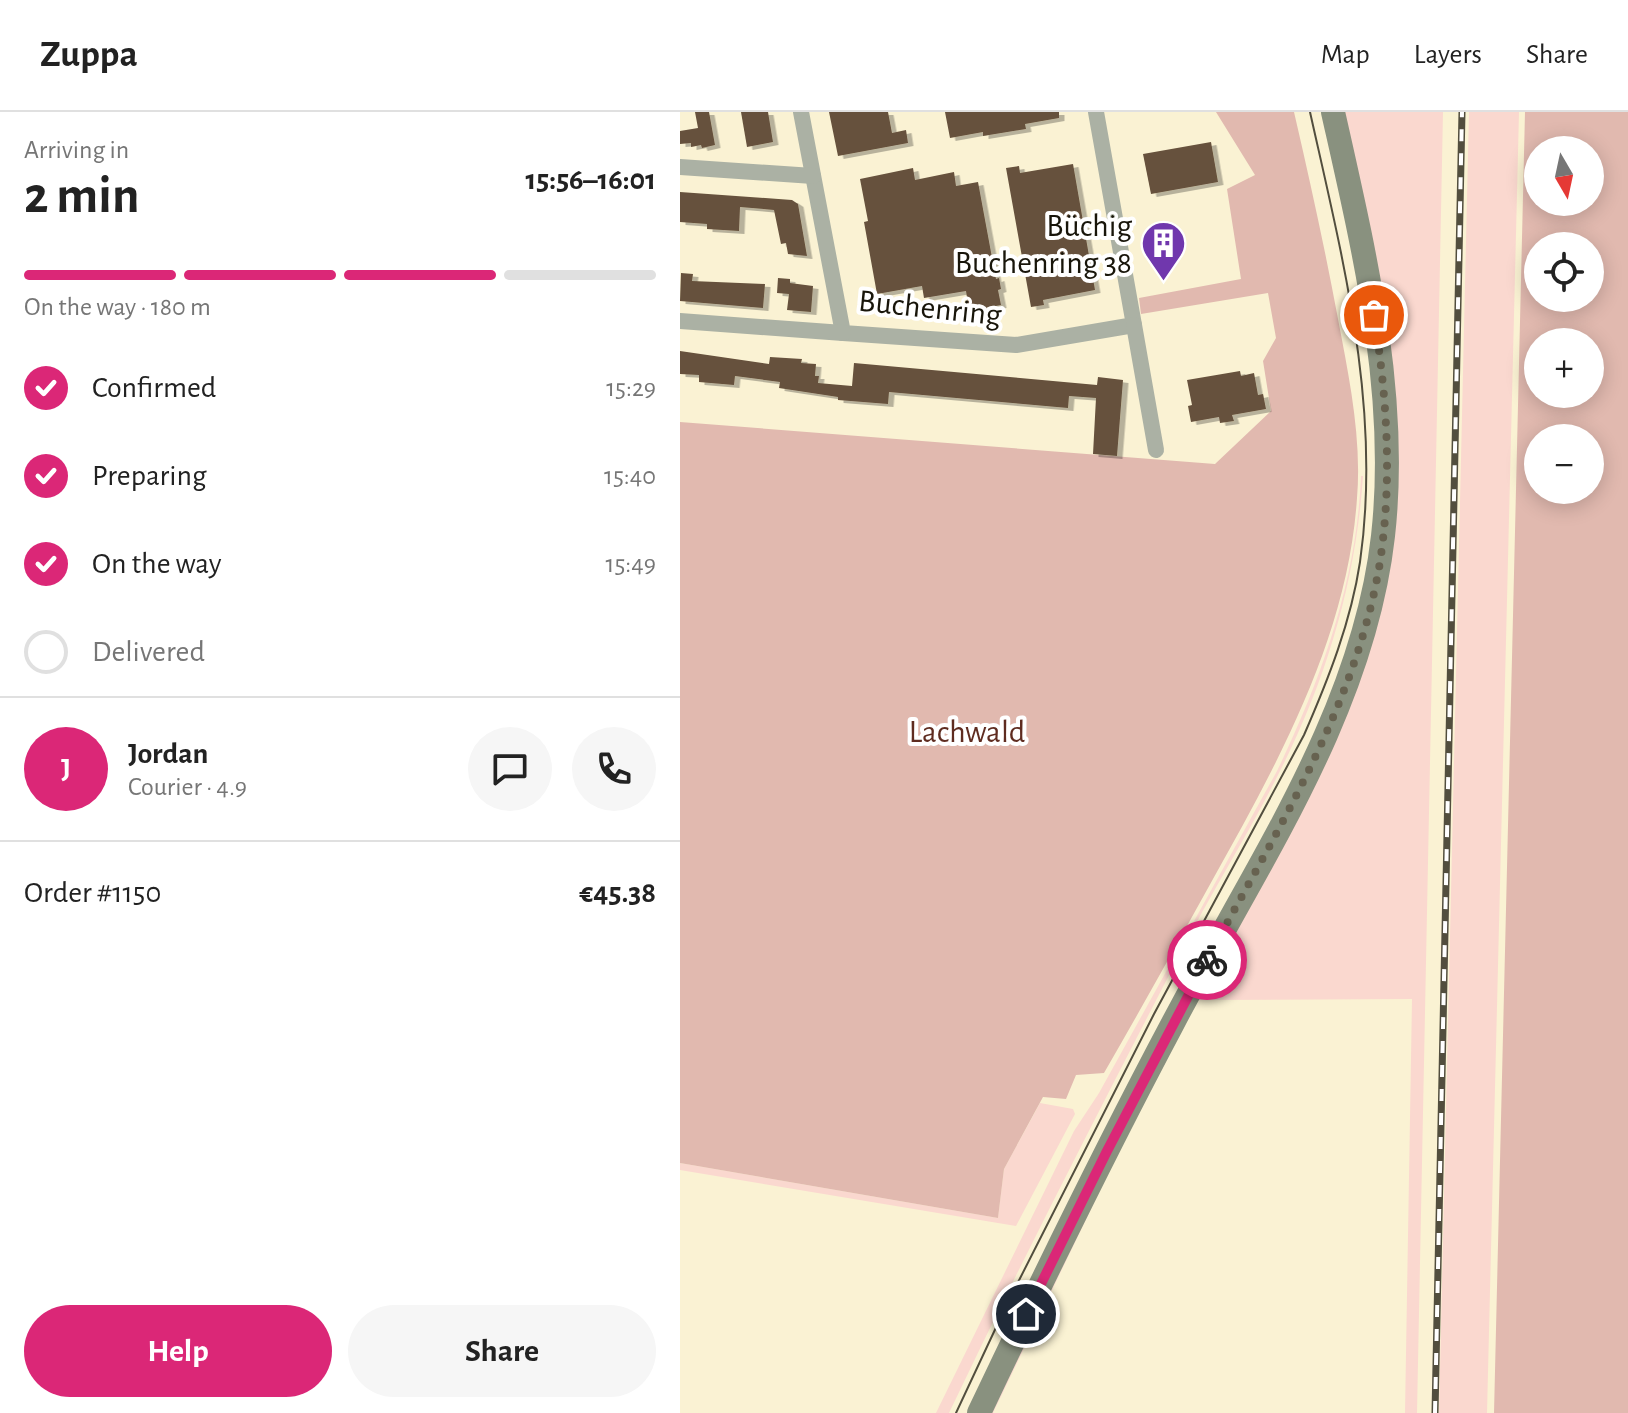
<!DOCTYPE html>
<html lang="en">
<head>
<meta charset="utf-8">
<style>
	:root { --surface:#fff; --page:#f6f6f6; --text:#222; --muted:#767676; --line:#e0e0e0; --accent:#db2777 }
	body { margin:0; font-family:"Alegreya Sans",sans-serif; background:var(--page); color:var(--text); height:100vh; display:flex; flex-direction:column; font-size:30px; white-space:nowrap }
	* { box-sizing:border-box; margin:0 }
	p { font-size:26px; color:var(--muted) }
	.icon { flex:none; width:44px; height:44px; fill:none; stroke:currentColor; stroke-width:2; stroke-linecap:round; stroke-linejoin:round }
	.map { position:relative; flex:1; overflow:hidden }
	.side { display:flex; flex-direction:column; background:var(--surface); width:680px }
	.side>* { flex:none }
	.needle { width:52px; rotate:171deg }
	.controls { position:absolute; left:844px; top:24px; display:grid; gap:16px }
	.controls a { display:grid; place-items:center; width:80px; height:80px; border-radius:50%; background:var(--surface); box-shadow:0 4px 20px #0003; font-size:40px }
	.pin { position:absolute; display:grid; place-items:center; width:68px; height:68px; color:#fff; margin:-34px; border:4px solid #fff; border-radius:50%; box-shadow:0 2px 8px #0007 }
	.courier { position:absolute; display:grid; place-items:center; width:80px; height:80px; margin:-40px; border:6px solid #db2777; border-radius:50%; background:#fff; color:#222; box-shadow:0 2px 10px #0007 }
	.overview em { font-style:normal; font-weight:700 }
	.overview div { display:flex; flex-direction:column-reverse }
	.overview { display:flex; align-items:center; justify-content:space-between; height:136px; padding:0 24px }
	h1 { font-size:52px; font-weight:700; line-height:60px }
	.bar { display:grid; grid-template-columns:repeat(4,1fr); gap:12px 8px; align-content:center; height:96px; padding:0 24px }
	.bar i { height:10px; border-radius:6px; background:var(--line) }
	.bar .on { background:var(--accent) }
	.bar p { grid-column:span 4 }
	.line { display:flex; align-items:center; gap:20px; padding:0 24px; border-top:2px solid var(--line) }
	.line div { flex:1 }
	.round { display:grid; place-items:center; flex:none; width:84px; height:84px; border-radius:42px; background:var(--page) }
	ol { padding:0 24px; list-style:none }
	li { display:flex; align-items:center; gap:24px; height:88px }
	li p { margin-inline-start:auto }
	li .icon { padding:8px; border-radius:50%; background:var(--accent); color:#fff; stroke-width:4 }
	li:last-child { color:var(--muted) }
	li i { width:44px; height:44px; border:4px solid var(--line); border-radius:50% }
	.button { display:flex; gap:16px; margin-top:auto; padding:16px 24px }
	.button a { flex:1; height:92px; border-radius:48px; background:var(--accent); color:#fff; font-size:32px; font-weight:700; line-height:92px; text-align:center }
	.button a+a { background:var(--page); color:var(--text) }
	header { display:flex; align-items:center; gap:48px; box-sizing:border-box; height:112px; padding:0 40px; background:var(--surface); border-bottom:2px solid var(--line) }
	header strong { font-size:38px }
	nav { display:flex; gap:44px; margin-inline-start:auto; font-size:28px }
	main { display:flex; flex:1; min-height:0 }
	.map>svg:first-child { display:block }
</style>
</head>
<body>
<header>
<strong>Zuppa</strong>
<nav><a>Map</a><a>Layers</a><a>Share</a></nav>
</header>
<main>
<section class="side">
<div class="overview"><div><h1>2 min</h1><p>Arriving in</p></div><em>15:56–16:01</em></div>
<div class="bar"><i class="on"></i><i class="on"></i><i class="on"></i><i></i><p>On the way · 180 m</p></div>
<ol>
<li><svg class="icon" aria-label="check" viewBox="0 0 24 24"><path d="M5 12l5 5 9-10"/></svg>Confirmed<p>15:29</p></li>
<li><svg class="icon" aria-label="check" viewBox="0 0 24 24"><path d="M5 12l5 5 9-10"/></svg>Preparing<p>15:40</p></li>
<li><svg class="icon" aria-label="check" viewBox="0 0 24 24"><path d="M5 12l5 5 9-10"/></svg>On the way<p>15:49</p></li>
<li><i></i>Delivered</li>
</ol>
<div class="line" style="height:144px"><b class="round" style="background:var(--accent);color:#fff">J</b><div><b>Jordan</b><p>Courier · 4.9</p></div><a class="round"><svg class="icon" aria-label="chat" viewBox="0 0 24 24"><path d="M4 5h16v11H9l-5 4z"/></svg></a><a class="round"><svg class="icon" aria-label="phone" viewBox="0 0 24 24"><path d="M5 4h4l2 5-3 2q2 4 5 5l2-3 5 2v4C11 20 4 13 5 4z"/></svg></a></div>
<div class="line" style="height:104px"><div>Order #1150</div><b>€45.38</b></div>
<div class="button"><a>Help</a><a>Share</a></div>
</section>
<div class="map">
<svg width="948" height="1301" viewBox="0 0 948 1301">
	<defs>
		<filter id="shadow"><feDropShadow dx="5.5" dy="3" stdDeviation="0" flood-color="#0004"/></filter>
	</defs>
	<rect width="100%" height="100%" fill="#faf2d3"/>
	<!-- green -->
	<g fill="#fad8cf">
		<polygon points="662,0 763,0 737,1301 725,1301 732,887 518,888 436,1045 313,1301 306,1301 351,1206 629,673 710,424"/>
		<polygon points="789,0 839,0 807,1301 759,1301"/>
		<path d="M681,364H683C676,468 647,566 600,659C569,721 532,779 501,840C422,993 343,1146 269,1301H256L394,1019L419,981L597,659C642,566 677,467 681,364Z"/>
		<polygon points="360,991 393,997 395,1002 336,1114 0,1058 0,1051 318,1106 324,1057"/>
	</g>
	<!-- forest -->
	<g fill="#e1b9af" fill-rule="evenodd">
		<path d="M536,0H614C630,69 645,137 658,207C669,265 682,326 677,386C668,524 599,649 533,767C497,832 461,897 424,961L396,963L386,987L363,985L324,1057L318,1106L0,1051V310L535,352L591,299L583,249L596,226L588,181L461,202L459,186L561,167L547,77L575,63Z"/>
		<path d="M845,0H948V1301H814ZM910,38V90H858V38ZM910,134V186H858V134ZM858,230H910V282H858ZM858,326H910V378H858Z"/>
	</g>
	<!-- building -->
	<g fill="#66513c" filter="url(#shadow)">
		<polygon points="15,0 29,0 35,33 22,36 21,33 11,35 11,31 0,32 0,19 18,16"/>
		<polygon points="61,0 88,0 93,30 67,35"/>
		<polygon points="149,0 208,0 212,21 226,18 228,31 158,44"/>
		<polygon points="265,0 379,0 379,6 345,12 346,17 303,24 303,20 270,26"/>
		<polygon points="531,30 538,70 471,82 463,42"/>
		<polygon points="393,52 415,178 363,188 364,193 351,195 326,56 339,54 340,61"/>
		<polygon points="233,56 235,68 274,60 276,74 298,70 316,167 319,166 321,177 318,178 321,193 289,199 286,179 244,186 242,174 197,182 184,110 188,109 180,67"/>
		<polygon points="0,80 112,88 118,92 127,144 108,142 106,131 101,132 94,98 60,95 59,119 27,117 27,112 0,110"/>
		<polygon points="1,161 13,162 12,169 85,172 83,196 0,189"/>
		<polygon points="98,166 110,167 110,171 133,174 131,200 107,198 109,182 97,181"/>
		<polygon points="0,239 89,252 90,245 122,247 121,251 136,252 135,264 139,264 138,271 172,274 174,251 417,273 418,265 443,268 437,344 413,342 416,286 389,284 388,296 209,280 208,292 158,288 158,285 99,276 100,270 55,264 54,273 19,270 19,263 0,262"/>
		<polygon points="560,259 561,264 574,261 578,283 583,282 586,297 552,303 554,309 540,311 539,305 511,310 508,294 512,293 507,268"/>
	</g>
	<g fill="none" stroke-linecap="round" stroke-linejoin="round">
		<!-- street -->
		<g stroke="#abb1a4" stroke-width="16">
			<polyline points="121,0 163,221 336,233 454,213 416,0"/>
			<polyline points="0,55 133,64"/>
			<polyline points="0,209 163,221"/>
			<polyline points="454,213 476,338"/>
		</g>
		<!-- secondary -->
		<path stroke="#89917f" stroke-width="24" d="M299,1301C361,1170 425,1039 493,911C574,756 683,602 703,424C719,282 684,138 653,0"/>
		<!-- tram -->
		<path stroke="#524e3e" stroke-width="2" d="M276,1301L327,1192L474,902L624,623C648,568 671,510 680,450C702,297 663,148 630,0"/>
		<defs>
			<polyline id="rail" points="755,1301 782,0"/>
		</defs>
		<!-- rail casing -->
		<use href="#rail" stroke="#524e3e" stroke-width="7"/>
		<!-- rail -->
		<use href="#rail" stroke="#fff" stroke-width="4" stroke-dasharray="12" stroke-linecap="butt"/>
	</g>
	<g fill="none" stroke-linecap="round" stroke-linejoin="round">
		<!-- done -->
		<path stroke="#676250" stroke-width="8" stroke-dasharray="0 14.4" d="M527,848C594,723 674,598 699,456C713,371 707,286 694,203"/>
		<!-- route -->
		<polyline stroke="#db2777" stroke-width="10" points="346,1202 427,1039 527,848"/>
	</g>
	<!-- icons -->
	<defs>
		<symbol id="building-pin" viewBox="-11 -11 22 30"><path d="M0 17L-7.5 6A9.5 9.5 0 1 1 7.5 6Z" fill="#7037ad" stroke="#fff"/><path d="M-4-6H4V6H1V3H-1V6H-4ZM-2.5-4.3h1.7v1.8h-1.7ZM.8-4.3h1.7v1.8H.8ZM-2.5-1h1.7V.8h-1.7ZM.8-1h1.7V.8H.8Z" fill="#fff"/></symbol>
	</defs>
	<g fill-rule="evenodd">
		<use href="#building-pin" x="458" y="106" width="51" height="69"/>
	</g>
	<g text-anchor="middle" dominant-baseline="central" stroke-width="8" stroke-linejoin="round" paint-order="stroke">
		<!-- poi labels -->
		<g font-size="32" fill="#18150a" stroke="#fff" text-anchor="end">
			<text x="452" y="114">Büchig<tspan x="452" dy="37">Buchenring 38</tspan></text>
		</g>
		<!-- street labels -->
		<g font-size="32" fill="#18150a" stroke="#fff">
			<text transform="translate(250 196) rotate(6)">Buchenring</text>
		</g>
		<!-- park labels -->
		<g font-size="32" fill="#5f2c20" stroke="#fff">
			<text x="287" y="620">Lachwald</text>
		</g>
	</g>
</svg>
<div class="controls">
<a><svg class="needle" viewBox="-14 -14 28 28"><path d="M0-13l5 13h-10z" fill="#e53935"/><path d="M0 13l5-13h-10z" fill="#767676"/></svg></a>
<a><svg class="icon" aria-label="locate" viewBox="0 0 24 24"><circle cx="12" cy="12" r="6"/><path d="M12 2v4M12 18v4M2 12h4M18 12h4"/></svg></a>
<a>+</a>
<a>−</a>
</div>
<div class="pin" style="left:694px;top:203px;background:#ea580c"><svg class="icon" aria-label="bag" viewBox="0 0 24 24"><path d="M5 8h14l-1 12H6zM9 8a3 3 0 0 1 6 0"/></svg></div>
<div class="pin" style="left:346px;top:1202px;background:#1f2937"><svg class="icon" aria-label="home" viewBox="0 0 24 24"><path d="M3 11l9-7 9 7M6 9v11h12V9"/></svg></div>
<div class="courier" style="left:527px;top:848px"><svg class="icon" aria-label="bike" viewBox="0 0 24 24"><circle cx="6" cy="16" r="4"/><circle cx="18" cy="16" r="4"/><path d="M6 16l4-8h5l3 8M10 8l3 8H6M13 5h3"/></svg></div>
</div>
</main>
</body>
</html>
